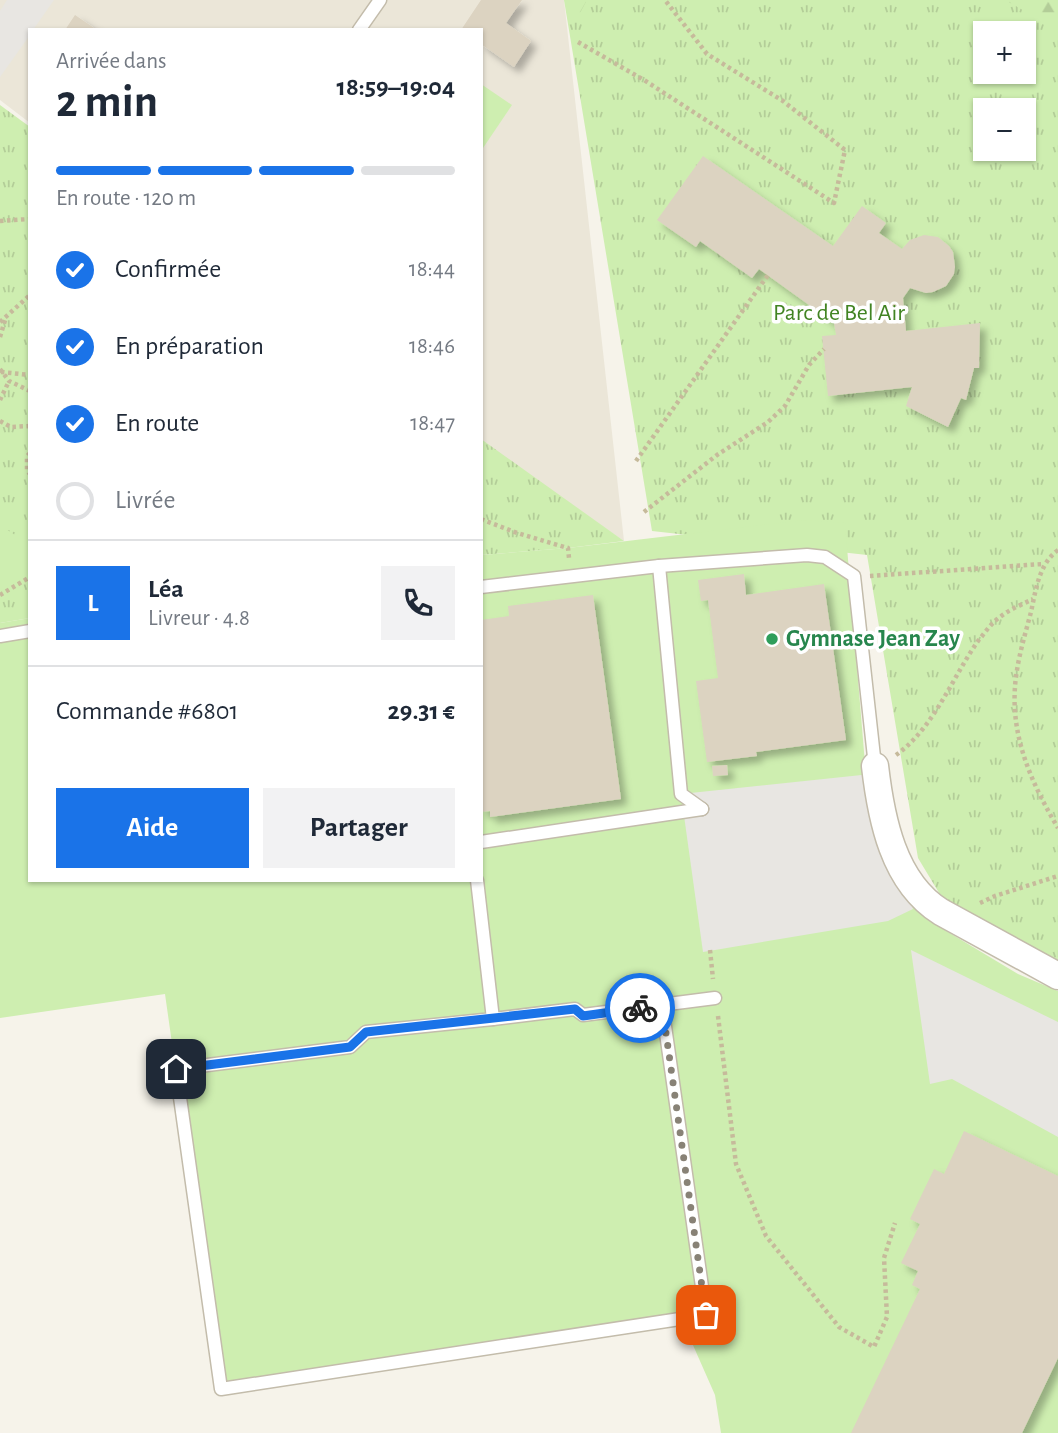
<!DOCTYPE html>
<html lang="fr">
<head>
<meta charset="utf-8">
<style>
	:root { --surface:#fff; --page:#f2f2f3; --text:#1f2937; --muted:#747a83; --line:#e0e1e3; --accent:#1a73e8 }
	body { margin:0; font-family:"Alegreya Sans",sans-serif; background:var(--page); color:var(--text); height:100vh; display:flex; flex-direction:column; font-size:26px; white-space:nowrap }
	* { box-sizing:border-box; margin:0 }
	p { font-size:23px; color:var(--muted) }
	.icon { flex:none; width:38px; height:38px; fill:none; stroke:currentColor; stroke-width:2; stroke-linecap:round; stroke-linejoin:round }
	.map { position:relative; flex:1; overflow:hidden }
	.drawer { position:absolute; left:28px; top:28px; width:455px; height:854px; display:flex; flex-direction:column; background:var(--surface); border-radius:0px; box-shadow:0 2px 5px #0004 }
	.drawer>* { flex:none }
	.buttons { position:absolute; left:973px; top:21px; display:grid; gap:14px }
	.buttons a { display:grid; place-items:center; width:63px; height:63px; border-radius:0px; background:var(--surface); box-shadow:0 2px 5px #0004; font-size:35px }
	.pin { position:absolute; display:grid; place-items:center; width:60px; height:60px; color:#fff; margin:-30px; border-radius:14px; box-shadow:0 4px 10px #0006 }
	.courier { position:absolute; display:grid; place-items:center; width:70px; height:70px; margin:-35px; border:5px solid #1a73e8; border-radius:50%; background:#fff; color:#222; box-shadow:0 2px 9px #0007 }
	.head em { font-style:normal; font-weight:700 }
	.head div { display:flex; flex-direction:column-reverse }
	.head { display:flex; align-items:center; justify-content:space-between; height:119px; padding:0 28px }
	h1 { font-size:46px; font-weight:700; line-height:52px }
	.bar { display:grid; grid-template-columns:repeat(4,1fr); gap:10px 7px; align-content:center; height:84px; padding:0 28px }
	.bar i { height:9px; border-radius:5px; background:var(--line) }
	.bar .selected { background:var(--accent) }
	.bar p { grid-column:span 4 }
	.line { display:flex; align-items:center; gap:18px; padding:0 28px; border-top:2px solid var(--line) }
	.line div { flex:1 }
	.round { display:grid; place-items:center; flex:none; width:74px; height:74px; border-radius:0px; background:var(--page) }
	ol { padding:0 28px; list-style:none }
	li { display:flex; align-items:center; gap:21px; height:77px }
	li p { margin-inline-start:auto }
	li .icon { padding:7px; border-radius:50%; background:var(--accent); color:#fff; stroke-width:4 }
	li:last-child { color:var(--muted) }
	li i { width:38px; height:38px; border:4px solid var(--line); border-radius:50% }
	.primary-button { display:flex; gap:14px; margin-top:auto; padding:14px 28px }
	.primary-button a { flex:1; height:80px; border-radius:0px; background:var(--accent); color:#fff; font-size:28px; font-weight:700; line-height:80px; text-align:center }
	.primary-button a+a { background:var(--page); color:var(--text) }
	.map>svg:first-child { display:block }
</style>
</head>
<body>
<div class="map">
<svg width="1058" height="1433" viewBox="0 0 1058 1433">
	<defs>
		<pattern id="grass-tufts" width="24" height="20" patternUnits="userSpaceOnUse" patternTransform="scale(1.75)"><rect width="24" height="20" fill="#ceeeb0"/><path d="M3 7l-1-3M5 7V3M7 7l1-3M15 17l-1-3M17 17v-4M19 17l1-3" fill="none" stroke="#b3cd98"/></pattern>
		<pattern id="forest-firs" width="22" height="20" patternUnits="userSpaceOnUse" patternTransform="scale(1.75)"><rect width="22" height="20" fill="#ceeeb0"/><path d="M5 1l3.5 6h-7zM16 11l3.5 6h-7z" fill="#b3cd98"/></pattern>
		<filter id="shadow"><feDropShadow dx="6" dy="6" stdDeviation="3.5" flood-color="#0004"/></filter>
	</defs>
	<rect width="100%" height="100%" fill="#f6f3ea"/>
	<!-- residential -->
	<polygon fill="#ebe6d8" points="0,0 564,0 624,541 481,443 481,30 30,30 30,123 0,100"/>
	<!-- grass -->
	<g fill="url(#grass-tufts)" fill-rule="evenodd">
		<path d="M564,0H1058V975L956,921L918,858L867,555L652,531ZM985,33H1024V72H985ZM985,110H1024V149H985Z"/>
		<polygon points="0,105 30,127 30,618 0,623"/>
		<polygon points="481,439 624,541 568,548 481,555"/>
	</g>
	<!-- forest -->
	<g fill="url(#forest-firs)">
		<polygon points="564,0 587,0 575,22"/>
		<polygon points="1005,0 1058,0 1058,30"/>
	</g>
	<!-- pitch -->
	<g fill="#ceeeb0">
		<polygon points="481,84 512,105 481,151"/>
		<polygon points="804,520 845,523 870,824 938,926 1018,974 1058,991 1058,1433 721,1433 715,1395 681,1318 221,1389 165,994 0,1018 0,623 30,618 30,880 481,880 481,555 568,548"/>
		<polygon points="0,525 30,545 30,551 0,594"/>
	</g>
	<!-- parking -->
	<g fill="#e8e6e2">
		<polygon points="7,0 54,0 33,30 30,30 30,35 0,77 0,11"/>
		<polygon points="871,774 913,909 888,921 703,952 681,794"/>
		<polygon points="911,950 1058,1022 1058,1137 952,1079 930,1084"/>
	</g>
	<!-- building -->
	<g fill="#dcd3c1" filter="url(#shadow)">
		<polygon points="481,0 522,0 506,23 531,41 514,67 481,44 481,30 461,30"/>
		<polygon points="75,15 97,30 65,30"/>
		<polygon points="703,156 833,246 862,206 886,223 879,233 902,249 910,240 924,235 938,237 949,246 953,252 955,267 954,274 946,286 933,292 926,293 910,288 903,298 906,331 980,323 979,368 974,368 966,400 961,398 948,427 906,406 912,387 828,396 822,336 836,335 834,323 759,269 752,278 700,241 696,247 657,220"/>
		<polygon points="744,574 746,595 824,584 846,740 756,752 757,756 707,762 696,681 718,678 708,600 701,601 698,580"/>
		<polygon points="593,595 621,799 490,817 490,811 481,812 481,620 509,616 508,606"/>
		<polygon points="727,765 728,775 713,776 712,766"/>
		<polygon points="964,1131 1058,1176 1058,1358 1022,1433 851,1433 920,1289 912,1285 918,1271 901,1263 920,1224 910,1219 934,1169 944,1174"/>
	</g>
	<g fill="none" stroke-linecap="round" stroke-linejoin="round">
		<defs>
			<g id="lane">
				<polyline points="359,30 380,0"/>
				<polyline points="659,566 681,794 702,809"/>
				<polyline points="481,587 659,566 807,555 825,557 854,576 875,766"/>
				<polyline points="0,636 30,631"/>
				<polyline points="481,842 702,809"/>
				<polyline points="477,880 493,1019 366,1032 350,1047 176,1069 221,1389 706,1315 662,1005"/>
				<polyline points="493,1019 575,1009 583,1015 715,998"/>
			</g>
			<path id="street" d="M875,766C881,818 893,882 941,912L1058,976"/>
		</defs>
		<!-- lane casing -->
		<use href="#lane" stroke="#c3bcab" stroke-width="15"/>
		<!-- street casing -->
		<use href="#street" stroke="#c3bcab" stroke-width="29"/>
		<!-- path -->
		<g stroke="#c6ba9b" stroke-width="4.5" stroke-dasharray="3.5 3.5" stroke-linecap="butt">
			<polyline points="578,42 644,80 834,203 845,150 783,101 707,54 665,0"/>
			<polyline points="0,221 30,219"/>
			<polyline points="0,322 30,295"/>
			<polyline points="0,337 6,317"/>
			<polyline points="0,369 9,381 30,391"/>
			<polyline points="1,372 30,375"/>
			<polyline points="0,400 9,381"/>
			<polyline points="0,421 11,427 30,426"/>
			<polyline points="30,453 27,456 27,471 30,474"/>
			<polyline points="636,461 768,275"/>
			<polyline points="644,512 717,455 768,422 785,406 809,365 824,349"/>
			<polyline points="481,519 517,533 568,548 569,558"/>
			<path d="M1058,550C1039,564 1036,589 1031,612C1026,631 1020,651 1017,670C1007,729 1029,779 1058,828"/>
			<polyline points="870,576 1043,564"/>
			<polyline points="0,595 30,577"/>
			<path d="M896,755C934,728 952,678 978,641C985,633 991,623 1000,617C1010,609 1023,604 1033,599"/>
			<polyline points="980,903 995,896 1058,876"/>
			<polyline points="710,950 713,979"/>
			<polyline points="718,1016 736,1164 766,1236 839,1327 874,1347 887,1317 884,1258 895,1223"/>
		</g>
		<!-- lane -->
		<use href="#lane" stroke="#fff" stroke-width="12"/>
		<!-- street -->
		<use href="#street" stroke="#fff" stroke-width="26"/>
	</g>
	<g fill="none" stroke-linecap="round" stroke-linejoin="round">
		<!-- done -->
		<polyline stroke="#888276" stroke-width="7" stroke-dasharray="0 12.6" points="640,1008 662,1005 706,1315"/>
		<!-- route -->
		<polyline stroke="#1a73e8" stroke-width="9" points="176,1069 350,1047 366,1032 575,1009 583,1016 640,1008"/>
	</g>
	<!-- markers -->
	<circle fill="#2e9e5b" stroke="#fff" stroke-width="2.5" cx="772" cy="639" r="7"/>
	<g text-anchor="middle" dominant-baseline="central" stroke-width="7" stroke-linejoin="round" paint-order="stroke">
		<!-- park labels -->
		<g font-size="24" fill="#428423" stroke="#fff">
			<text x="839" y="313">Parc de Bel Air</text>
		</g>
		<!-- leisure labels -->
		<g font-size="24" font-weight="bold" fill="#27864d" stroke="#fff" text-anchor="start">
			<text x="786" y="639">Gymnase Jean Zay</text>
		</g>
	</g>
</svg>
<div class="buttons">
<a>+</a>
<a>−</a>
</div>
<div class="pin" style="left:706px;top:1315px;background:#ea580c"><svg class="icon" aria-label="bag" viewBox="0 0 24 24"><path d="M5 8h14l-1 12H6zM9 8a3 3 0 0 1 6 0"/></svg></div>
<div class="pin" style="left:176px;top:1069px;background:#1f2937"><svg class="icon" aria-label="home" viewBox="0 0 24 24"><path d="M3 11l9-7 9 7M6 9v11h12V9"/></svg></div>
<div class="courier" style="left:640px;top:1008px"><svg class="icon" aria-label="bike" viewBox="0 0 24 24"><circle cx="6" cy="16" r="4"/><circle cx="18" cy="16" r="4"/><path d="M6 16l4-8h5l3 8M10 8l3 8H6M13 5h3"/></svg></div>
<section class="drawer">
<div class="head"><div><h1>2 min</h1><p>Arrivée dans</p></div><em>18:59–19:04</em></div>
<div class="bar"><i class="selected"></i><i class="selected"></i><i class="selected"></i><i></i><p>En route · 120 m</p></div>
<ol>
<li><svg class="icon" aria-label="check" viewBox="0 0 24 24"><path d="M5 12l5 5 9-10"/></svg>Confirmée<p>18:44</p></li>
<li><svg class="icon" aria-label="check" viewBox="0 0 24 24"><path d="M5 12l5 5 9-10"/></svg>En préparation<p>18:46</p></li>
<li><svg class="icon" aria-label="check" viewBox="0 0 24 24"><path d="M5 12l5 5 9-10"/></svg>En route<p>18:47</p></li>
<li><i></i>Livrée</li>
</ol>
<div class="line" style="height:126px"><b class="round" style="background:var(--accent);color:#fff">L</b><div><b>Léa</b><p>Livreur · 4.8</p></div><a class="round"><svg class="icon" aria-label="phone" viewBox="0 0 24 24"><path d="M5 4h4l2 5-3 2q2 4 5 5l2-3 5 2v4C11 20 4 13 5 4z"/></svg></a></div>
<div class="line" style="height:91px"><div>Commande #6801</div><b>29.31 €</b></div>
<div class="primary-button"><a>Aide</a><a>Partager</a></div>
</section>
</div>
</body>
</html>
